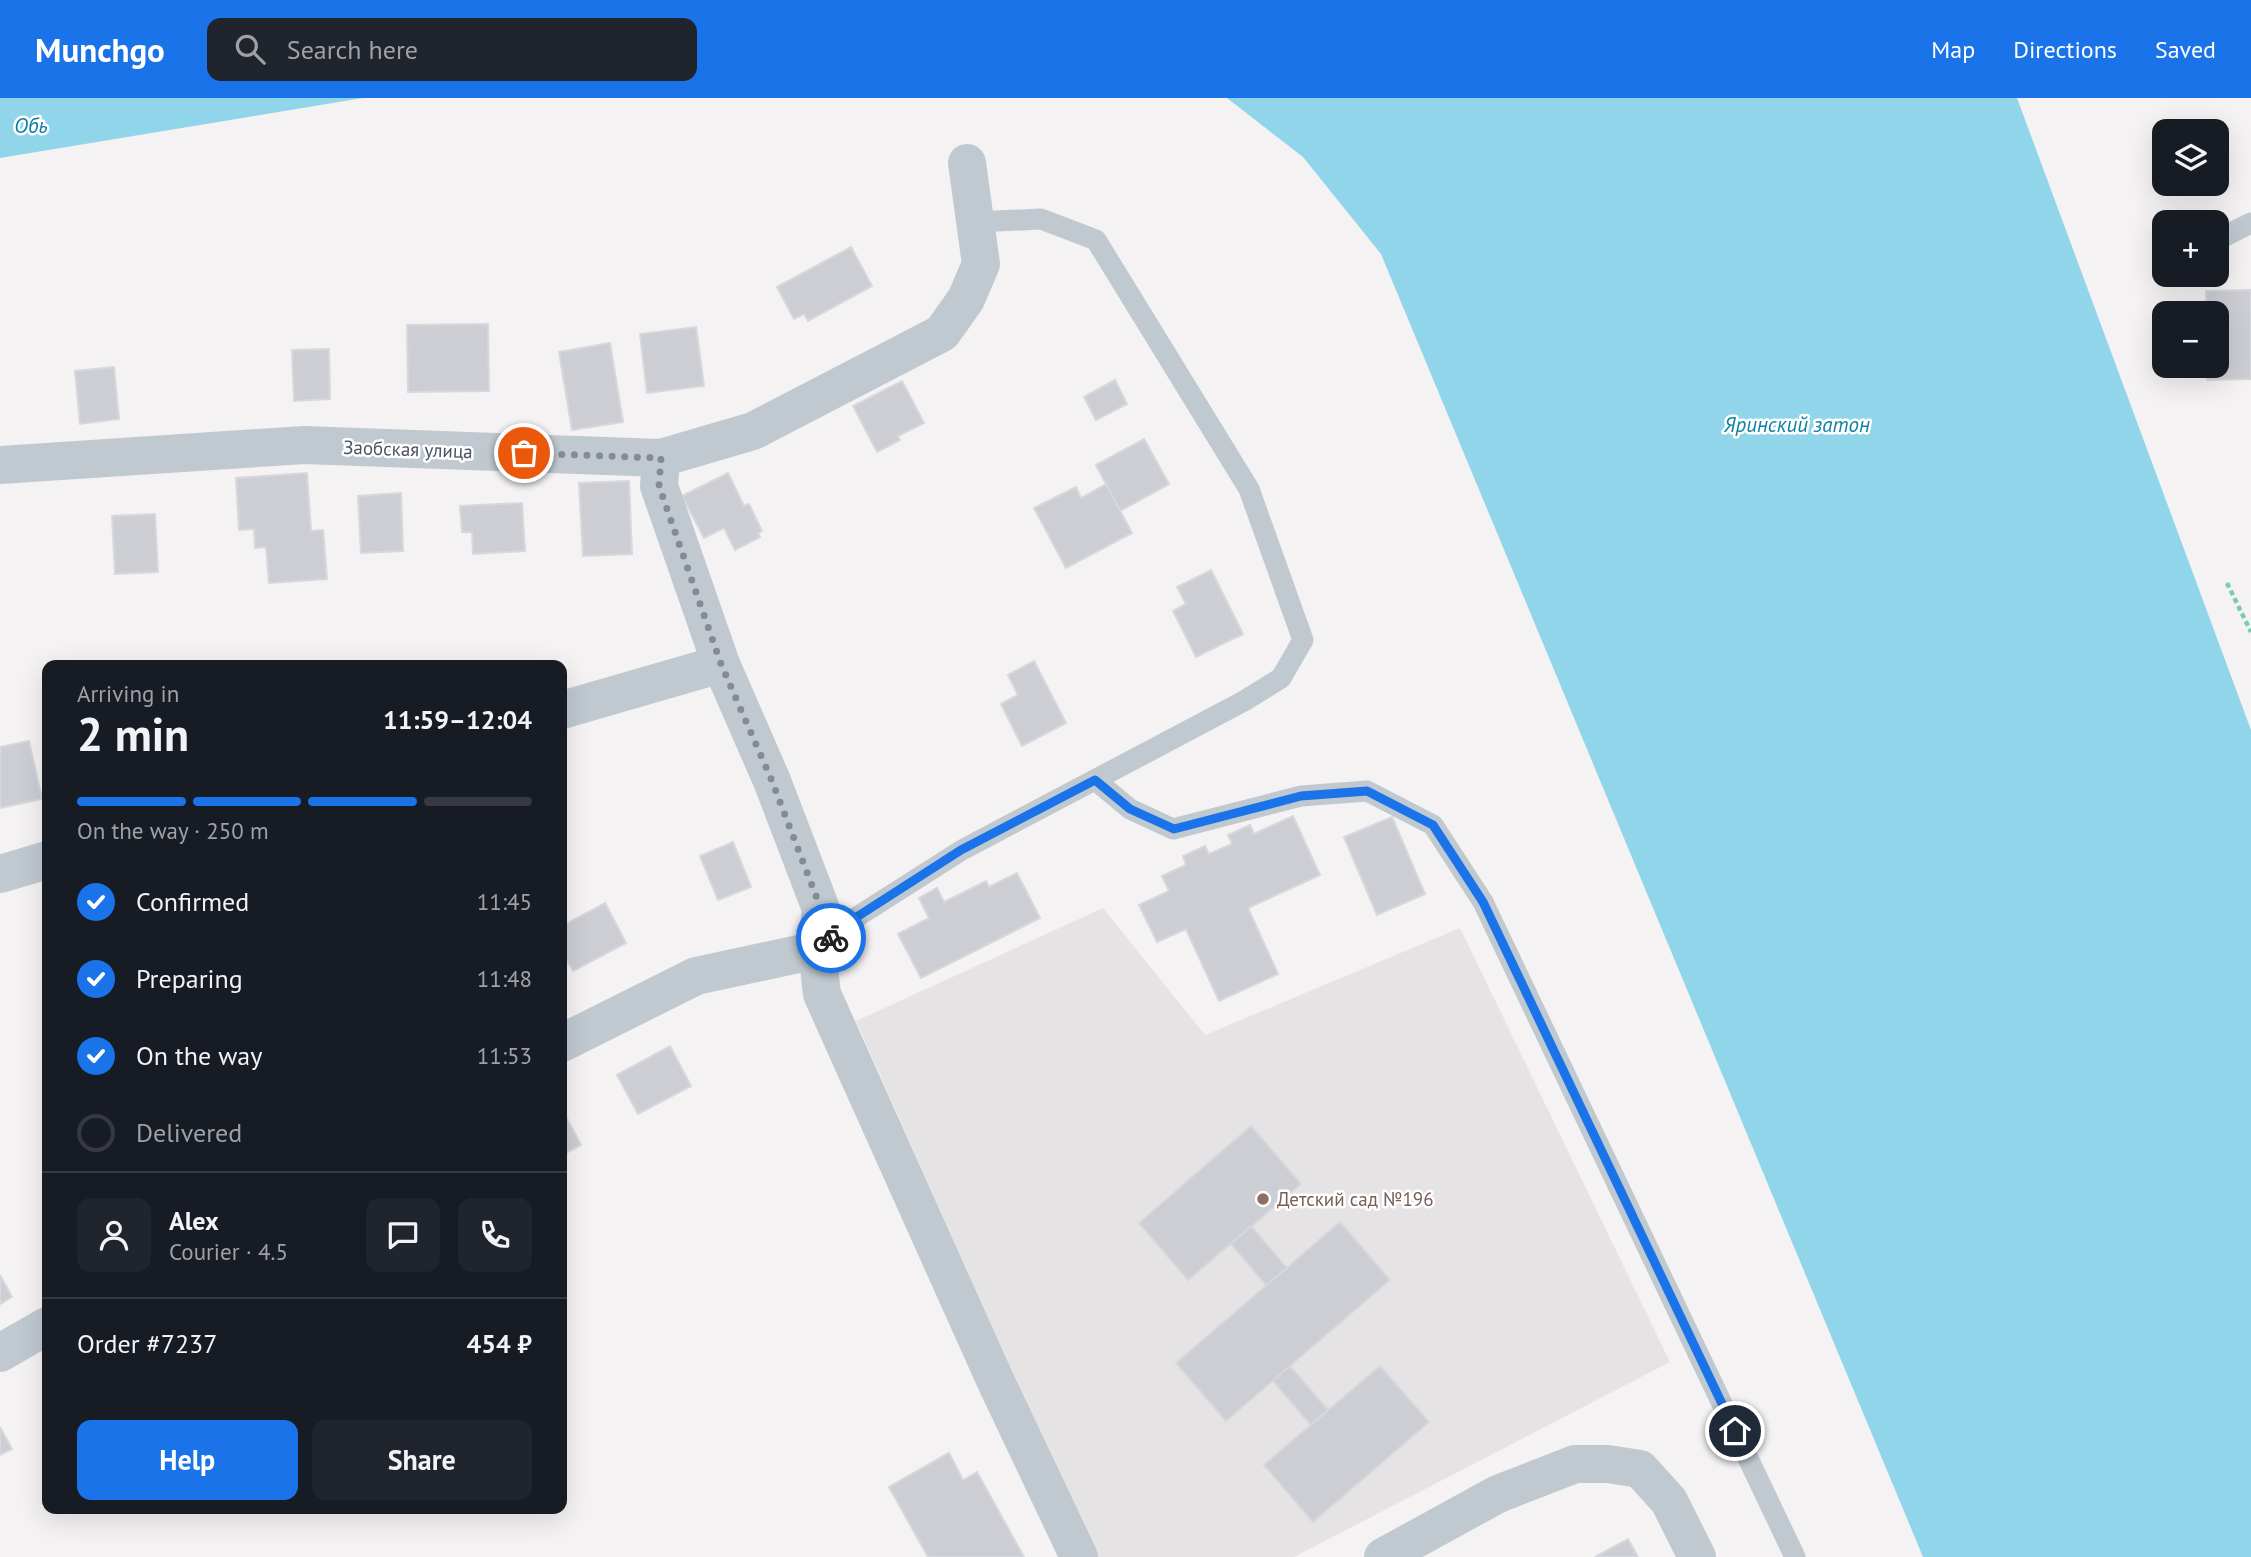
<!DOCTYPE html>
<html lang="en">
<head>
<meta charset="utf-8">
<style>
	:root { --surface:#171b24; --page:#20242c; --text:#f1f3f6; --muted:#9ea1a6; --line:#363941; --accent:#1a73e8 }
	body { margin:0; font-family:"PT Sans",sans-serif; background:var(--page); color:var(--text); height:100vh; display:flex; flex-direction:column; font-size:26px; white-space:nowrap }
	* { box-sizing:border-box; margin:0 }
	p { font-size:23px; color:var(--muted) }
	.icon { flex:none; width:38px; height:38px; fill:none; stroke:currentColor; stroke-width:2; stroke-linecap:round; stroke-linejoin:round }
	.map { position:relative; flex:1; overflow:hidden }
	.drawer { position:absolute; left:42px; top:562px; width:525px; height:854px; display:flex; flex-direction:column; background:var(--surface); border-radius:14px; box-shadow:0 7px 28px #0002 }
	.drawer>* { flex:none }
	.buttons { position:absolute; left:2152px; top:21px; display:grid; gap:14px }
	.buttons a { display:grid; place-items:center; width:77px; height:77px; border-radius:14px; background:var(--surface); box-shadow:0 7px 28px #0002; font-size:35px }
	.pin { position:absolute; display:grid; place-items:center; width:60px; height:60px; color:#fff; margin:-30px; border:4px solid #fff; border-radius:50%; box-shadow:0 2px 7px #0007 }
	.courier { position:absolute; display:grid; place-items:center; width:70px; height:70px; margin:-35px; border:5px solid #1a73e8; border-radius:50%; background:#fff; color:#222; box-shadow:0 2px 9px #0007 }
	.head em { font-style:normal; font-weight:800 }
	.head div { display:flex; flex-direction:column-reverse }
	.head { display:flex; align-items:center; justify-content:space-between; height:119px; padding:0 35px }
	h1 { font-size:46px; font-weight:800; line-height:52px }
	.bar { display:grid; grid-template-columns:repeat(4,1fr); gap:10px 7px; align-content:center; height:84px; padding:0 35px }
	.bar i { height:9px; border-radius:5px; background:var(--line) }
	.bar .active { background:var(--accent) }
	.bar p { grid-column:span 4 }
	.line { display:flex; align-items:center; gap:18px; padding:0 35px; border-top:2px solid var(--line) }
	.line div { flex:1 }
	.round { display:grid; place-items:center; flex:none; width:74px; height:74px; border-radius:14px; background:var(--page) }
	ol { padding:0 35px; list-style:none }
	li { display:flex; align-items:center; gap:21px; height:77px }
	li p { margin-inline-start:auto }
	li .icon { padding:7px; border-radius:50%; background:var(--accent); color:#fff; stroke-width:4 }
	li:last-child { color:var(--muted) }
	li i { width:38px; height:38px; border:4px solid var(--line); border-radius:50% }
	.action { display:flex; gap:14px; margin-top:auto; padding:14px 35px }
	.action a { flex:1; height:80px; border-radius:14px; background:var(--accent); color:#fff; font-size:28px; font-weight:800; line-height:80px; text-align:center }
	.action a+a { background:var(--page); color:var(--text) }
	header { display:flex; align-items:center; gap:42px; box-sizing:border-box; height:98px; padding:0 35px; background:var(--accent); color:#fff }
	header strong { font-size:33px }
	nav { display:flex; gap:38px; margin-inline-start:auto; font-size:24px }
	.search { width:490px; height:63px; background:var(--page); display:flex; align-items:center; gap:18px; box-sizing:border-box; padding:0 24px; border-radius:14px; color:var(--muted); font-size:26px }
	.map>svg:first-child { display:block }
</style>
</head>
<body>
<header>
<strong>Munchgo</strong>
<div class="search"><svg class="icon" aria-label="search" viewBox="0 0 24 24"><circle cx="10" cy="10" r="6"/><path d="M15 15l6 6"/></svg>Search here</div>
<nav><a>Map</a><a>Directions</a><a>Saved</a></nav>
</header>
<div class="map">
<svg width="2251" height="1459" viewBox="0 0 2251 1459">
	<rect width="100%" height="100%" fill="#f4f2f2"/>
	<!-- education -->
	<polygon fill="#e5e3e4" points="1103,810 1205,937 1460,830 1670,1264 1294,1459 1094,1459 856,923"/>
	<!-- water -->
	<g fill="#91d5eb">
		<polygon points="0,0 363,0 0,60"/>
		<polygon points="1227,0 2017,0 2251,632 2251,1459 1923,1459 1381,156 1303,59"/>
	</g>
	<!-- building -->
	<g fill="#ccced4" stroke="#d6d8dd" stroke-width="2">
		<polygon points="851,149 872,188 808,223 804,216 794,221 777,189"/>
		<polygon points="2251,192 2251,281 2207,282 2207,268 2217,268 2217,215 2206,215 2206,193"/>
		<polygon points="488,226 489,293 408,294 407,227"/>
		<polygon points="696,229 704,288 647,295 640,236"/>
		<polygon points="610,245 623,324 572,332 559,254"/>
		<polygon points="329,251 330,301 294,303 292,252"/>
		<polygon points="114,269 119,321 80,326 75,273"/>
		<polygon points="1115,282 1127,306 1096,322 1084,299"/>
		<polygon points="902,283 924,325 898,338 900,342 877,354 853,308"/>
		<polygon points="1144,341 1169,386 1120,413 1096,367"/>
		<polygon points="307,375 311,433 323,432 327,481 269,485 266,449 255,450 254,431 239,432 236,380"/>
		<polygon points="728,375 744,408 749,406 762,433 758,435 760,439 735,452 724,430 704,440 682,398"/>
		<polygon points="629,383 632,456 583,458 579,385"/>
		<polygon points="1106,386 1132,435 1066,470 1034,410 1076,389 1081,400"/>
		<polygon points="401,395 403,453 361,455 358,398"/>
		<polygon points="522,405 525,453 473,456 472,434 462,434 460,408"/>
		<polygon points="155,416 158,474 115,476 112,418"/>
		<polygon points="1211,472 1243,536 1196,559 1173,513 1186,506 1177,489"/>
		<polygon points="1034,563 1066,625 1022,648 1001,606 1018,597 1008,577"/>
		<polygon points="29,643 42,701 0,710 0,649"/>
		<polygon points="1293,718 1320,777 1248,810 1278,876 1219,903 1186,831 1157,844 1139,807 1169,793 1162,778 1186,767 1183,758 1205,748 1209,756 1232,746 1228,737 1250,727 1254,736"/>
		<polygon points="1392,719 1425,796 1377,817 1344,739"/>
		<polygon points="733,744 751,789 718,802 700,758"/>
		<polygon points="1017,775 1040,820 921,880 898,836 929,820 919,800 937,790 944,804 986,783 989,789"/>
		<polygon points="605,805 626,845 573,873 562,853 562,828"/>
		<polygon points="670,948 691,988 638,1016 617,977"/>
		<polygon points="562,1011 581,1047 562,1057"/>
		<polygon points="1251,1028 1301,1086 1188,1182 1139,1125"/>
		<polygon points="1340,1124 1390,1182 1226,1323 1176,1265"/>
		<polygon points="1251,1128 1287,1170 1266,1187 1231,1146"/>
		<polygon points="0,1177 12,1199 0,1206"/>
		<polygon points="1290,1268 1328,1312 1311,1327 1273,1283"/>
		<polygon points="1380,1268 1429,1324 1313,1424 1264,1367"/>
		<polygon points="0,1329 12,1351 0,1357"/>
		<polygon points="949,1355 963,1382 977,1374 1024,1459 928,1459 889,1389"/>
		<polygon points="1628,1441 1638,1459 1595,1459"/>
	</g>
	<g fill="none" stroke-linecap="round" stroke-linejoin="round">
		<!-- path -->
		<polyline stroke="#7bcda7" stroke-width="4.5" stroke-dasharray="5 3.5" stroke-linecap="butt" points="2227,485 2251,534"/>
		<!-- service -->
		<g stroke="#c0c9d0" stroke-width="21">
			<polyline points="2221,140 2251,125"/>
			<polyline points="1095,682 1130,711 1173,731 1301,698 1367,693 1433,727 1483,804 1795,1459"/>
			<polyline points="818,851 852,822 962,752 1244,603 1281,580 1303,542 1249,391 1096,142 1041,121 975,124"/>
		</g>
		<!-- minor -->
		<g stroke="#c0c9d0" stroke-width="38">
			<polyline points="661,360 659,388 721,566 772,683 821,811 817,852 822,896 996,1284 1079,1459"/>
			<polyline points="0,367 304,347 661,360 753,333 942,235 966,201 981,166 967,65"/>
			<polyline points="562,612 721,566"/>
			<polyline points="0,776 47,762"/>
			<polyline points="562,945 696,878 817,852"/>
			<polyline points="0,1255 47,1228"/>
			<polyline points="1383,1459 1498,1396 1575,1366 1608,1366 1640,1371 1669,1403 1697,1459"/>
		</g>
	</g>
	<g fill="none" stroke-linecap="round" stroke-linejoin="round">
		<!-- done -->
		<polyline stroke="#868b92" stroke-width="7" stroke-dasharray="0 12.6" points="524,355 661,360 659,388 721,566 772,683 821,811 817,852 831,840"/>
		<!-- route -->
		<polyline stroke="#1a73e8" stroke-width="9" points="831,840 852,822 961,752 1095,682 1130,711 1174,731 1301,698 1367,693 1433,727 1483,804 1735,1333"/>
	</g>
	<!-- markers -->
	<circle fill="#8d6e63" stroke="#fff" stroke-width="2.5" cx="1263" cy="1101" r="7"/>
	<g text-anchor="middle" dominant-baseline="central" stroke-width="5" stroke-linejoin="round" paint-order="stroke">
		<!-- street labels -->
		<g font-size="19" fill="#4a545f" stroke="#fff">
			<text transform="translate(408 351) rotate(2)">Заобская улица</text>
		</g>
		<!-- education labels -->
		<g font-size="19" fill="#785e54" stroke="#fff" text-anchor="start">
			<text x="1277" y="1101">Детский сад №196</text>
		</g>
		<!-- water labels -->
		<g font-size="21" font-style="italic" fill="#1080a4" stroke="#fff">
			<text x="31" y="27">Обь</text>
			<text x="1797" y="326">Яринский затон</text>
		</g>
	</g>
</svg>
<div class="buttons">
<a><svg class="icon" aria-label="layers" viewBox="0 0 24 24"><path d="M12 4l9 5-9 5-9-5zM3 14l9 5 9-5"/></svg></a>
<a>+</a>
<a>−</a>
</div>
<div class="pin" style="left:524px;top:355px;background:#ea580c"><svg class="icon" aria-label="bag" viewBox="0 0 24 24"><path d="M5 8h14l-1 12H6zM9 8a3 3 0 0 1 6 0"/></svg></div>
<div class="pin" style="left:1735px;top:1333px;background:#1f2937"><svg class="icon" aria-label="home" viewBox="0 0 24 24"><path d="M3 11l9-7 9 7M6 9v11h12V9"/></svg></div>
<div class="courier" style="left:831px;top:840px"><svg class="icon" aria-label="bike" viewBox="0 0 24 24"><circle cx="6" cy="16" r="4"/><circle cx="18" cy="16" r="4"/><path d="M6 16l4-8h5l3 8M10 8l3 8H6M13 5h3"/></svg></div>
<section class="drawer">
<div class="head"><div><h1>2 min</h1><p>Arriving in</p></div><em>11:59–12:04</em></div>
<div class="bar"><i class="active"></i><i class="active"></i><i class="active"></i><i></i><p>On the way · 250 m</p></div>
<ol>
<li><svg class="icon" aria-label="check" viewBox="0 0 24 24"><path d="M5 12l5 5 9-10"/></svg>Confirmed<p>11:45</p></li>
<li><svg class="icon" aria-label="check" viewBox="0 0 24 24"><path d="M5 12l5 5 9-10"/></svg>Preparing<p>11:48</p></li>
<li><svg class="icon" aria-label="check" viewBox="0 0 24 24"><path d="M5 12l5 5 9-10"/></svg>On the way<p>11:53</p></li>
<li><i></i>Delivered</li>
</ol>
<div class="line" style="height:126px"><a class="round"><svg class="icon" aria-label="person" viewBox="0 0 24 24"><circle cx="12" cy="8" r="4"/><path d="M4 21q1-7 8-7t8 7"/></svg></a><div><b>Alex</b><p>Courier · 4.5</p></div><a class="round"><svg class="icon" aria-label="chat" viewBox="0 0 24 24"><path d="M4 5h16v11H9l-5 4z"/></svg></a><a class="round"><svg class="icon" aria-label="phone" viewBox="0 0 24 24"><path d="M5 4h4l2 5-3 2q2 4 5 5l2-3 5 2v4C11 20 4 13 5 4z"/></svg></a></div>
<div class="line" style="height:91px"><div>Order #7237</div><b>454 ₽</b></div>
<div class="action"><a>Help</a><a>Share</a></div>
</section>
</div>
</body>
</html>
